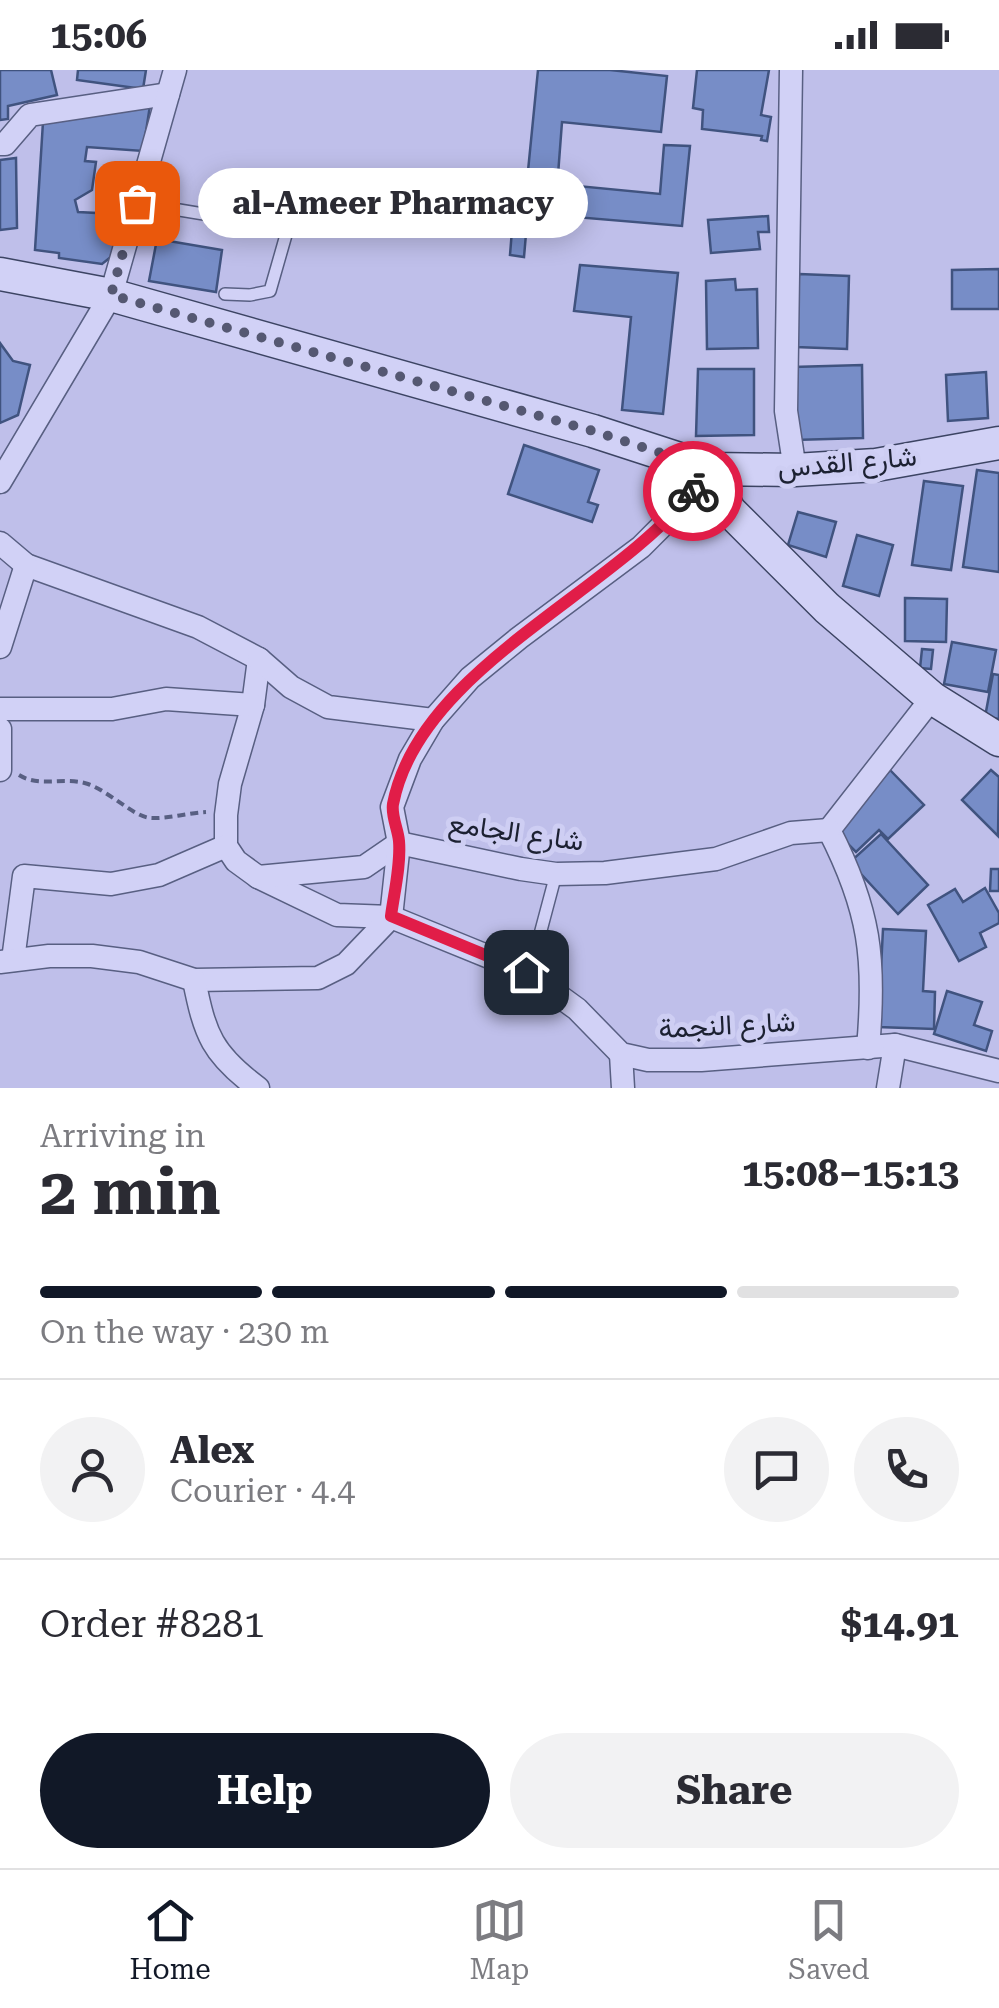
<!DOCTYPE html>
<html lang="en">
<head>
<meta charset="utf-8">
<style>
	:root { --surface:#fff; --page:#f2f2f3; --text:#2b2b33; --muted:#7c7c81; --line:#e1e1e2; --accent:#111827 }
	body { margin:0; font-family:"Roboto Serif",Vazirmatn,serif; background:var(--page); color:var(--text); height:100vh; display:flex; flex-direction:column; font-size:38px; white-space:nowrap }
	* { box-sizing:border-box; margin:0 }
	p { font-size:32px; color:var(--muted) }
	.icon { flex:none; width:55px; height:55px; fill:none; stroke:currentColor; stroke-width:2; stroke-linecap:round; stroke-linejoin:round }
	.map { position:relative; height:1018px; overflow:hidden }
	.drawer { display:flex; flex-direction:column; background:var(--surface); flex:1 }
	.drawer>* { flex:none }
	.pin { position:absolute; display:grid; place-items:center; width:85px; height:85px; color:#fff; margin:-42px; border-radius:20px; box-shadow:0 5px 15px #0006 }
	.courier { position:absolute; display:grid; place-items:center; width:100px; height:100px; margin:-50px; border:8px solid #e11d48; border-radius:50%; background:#fff; color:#222; box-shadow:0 2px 12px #0007 }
	.bubble { position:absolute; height:70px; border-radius:35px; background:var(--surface); box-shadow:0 5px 25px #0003; font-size:32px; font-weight:700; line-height:70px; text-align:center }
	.headline em { font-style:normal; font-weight:700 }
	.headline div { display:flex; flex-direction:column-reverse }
	.headline { display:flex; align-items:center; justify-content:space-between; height:170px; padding:0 40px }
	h1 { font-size:65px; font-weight:700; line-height:75px }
	.bar { display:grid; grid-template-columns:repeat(4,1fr); gap:15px 10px; align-content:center; height:120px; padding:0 40px }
	.bar i { height:12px; border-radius:8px; background:var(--line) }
	.bar .active { background:var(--accent) }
	.bar p { grid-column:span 4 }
	.line { display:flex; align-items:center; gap:25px; padding:0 40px; border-top:2px solid var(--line) }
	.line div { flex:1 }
	.round { display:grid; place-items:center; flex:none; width:105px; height:105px; border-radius:52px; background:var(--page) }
	.action { display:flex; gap:20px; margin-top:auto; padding:20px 40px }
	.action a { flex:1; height:115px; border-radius:60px; background:var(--accent); color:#fff; font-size:40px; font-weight:700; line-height:115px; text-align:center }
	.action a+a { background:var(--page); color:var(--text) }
	.status { display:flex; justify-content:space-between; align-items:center; height:70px; padding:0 50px; background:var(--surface); direction:ltr }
	.status svg { height:28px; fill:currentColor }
	.tabs { display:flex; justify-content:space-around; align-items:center; height:140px; border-top:2px solid var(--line); background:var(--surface); font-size:28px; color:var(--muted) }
	.tabs a { display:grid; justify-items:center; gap:5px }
	.tabs .active { color:var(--accent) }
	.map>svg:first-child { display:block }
</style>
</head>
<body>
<div class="status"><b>15:06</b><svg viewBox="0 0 49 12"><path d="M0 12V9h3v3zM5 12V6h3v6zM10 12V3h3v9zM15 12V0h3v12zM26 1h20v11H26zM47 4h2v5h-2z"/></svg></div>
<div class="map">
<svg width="999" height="1018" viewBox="0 0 999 1018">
	<rect width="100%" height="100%" fill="#bfbfea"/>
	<!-- building -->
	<g fill="#778dc7" stroke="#40537f" stroke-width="2.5">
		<polygon points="0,0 51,0 57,25 8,36 8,49 0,50"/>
		<polygon points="78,0 146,0 143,19 77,10"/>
		<polygon points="538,0 610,0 667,6 661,62 562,52 558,105 528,101"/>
		<polygon points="697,0 769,0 761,45 771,47 767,71 761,70 762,66 702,59 703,40 693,38"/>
		<polygon points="151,29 143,81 87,77 85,91 96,92 92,120 75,130 78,142 116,144 117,182 102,194 59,188 59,183 35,180 43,52"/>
		<polygon points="664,75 690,76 682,156 540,144 538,166 526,164 524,187 510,185 516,110 660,124"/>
		<polygon points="16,88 17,158 0,160 0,90"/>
		<polygon points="768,146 769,162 758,162 760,179 711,183 708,150"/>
		<polygon points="157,169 222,180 216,222 149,211"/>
		<polygon points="580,195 678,203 663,344 622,340 631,247 574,241"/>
		<polygon points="999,199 999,239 952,239 952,200"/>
		<polygon points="799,204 849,206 847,279 796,277"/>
		<polygon points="735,209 736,220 757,219 758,278 707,279 706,211"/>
		<polygon points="0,273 13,291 30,295 18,345 0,353"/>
		<polygon points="862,295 863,368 794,370 793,297"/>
		<polygon points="698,299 754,299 754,365 696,366"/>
		<polygon points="986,302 988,348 948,351 946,305"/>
		<polygon points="524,375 599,400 588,432 598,435 592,452 508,424"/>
		<polygon points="977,400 999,403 999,502 963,497"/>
		<polygon points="924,411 963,416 951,500 912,495"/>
		<polygon points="798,442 836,452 826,487 788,475"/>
		<polygon points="857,465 893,475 879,526 843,516"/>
		<polygon points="905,528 947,529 946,572 905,571"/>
		<polygon points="952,572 996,580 988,622 944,614"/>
		<polygon points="922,579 933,580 931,599 920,598"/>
		<polygon points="993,604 999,605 999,649 985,647"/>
		<polygon points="890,700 924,735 888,769 879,760 856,782 836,762"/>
		<polygon points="991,700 999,707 998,766 962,730"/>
		<polygon points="881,764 928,815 898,844 850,792"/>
		<polygon points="991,799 999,799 999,821 990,821"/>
		<polygon points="985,818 999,843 999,853 980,863 986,877 959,891 928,835 955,819 963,832"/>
		<polygon points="883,859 926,861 923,921 935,922 934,959 878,957"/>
		<polygon points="947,921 982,932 974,955 992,961 986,981 934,964"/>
	</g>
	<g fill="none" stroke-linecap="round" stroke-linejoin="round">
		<defs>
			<g id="lane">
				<polyline points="137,133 288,158 270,221 250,225 225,224"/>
				<polyline points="526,902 535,883 556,804"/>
			</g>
			<g id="street">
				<polyline points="791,0 786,341 795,400"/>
				<polyline points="0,74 5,74 30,45 168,24"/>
				<polyline points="0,412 111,225 175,0"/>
				<polyline points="0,473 26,495 198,557 259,589 253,635 230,714 226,745 226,776 236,791 258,807 337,845 391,847 526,902 577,939 621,984 648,990 701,990 895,975 999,1001"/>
				<polyline points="0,577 26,495"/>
				<polyline points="259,589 291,617 328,637 433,650"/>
				<polyline points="0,639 112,639 166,629 253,635"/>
				<polyline points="0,659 0,700"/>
				<path d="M829,760C870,840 876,889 868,978"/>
				<polyline points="829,760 932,628"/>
				<polyline points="258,807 364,797 399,773 521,799 556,804 605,803 716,789 791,763 829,760"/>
				<polyline points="13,890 24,806 111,814 159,805 226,776"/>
				<polyline points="0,892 49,886 92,886 139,892 194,910 318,908 346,894 391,847 399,773 392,737 410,689 433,650 470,608 519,568 641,477 676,442 710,399"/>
				<path d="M194,910C205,965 212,984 258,1018"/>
				<polyline points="621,984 623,1018"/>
				<polyline points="888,1018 895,975"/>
			</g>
			<g id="secondary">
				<polyline points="0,204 111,225 593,361 710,399 795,400 876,395 999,373"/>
				<polyline points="710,399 729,440 827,538 932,628 999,670"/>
			</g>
		</defs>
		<!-- lane casing -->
		<use href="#lane" stroke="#585f82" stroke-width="14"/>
		<!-- street casing -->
		<use href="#street" stroke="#585f82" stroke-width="25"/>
		<!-- secondary casing -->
		<use href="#secondary" stroke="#3c4463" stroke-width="35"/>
		<!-- path -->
		<path stroke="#585f82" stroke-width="4" stroke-dasharray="8 5" stroke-linecap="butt" d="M19,705C40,718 64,706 88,714C110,722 133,746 150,748C168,749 188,743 206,742"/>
		<!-- lane -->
		<use href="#lane" stroke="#d1d1f6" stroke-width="11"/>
		<!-- street -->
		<use href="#street" stroke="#d1d1f6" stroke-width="22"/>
		<!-- secondary -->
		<use href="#secondary" stroke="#d1d1f6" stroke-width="32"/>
	</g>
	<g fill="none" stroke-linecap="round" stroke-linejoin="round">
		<!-- done -->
		<polyline stroke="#555872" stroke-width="10" stroke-dasharray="0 18" points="137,133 111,225 593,361 710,399 693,421"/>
		<!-- route -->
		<path stroke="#e11d48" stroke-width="12" d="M526,902L391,846C394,823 401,795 399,771C398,759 391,746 393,734C419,599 611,524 693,421"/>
	</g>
	<g text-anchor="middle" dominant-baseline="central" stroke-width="10" stroke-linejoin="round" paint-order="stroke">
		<!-- street labels -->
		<g font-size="28" fill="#1c2132" stroke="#cecef3">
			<text transform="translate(847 392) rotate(-5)">شارع القدس</text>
			<text transform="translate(516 762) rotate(8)">شارع الجامع</text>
			<text transform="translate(727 955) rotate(-3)">شارع النجمة</text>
		</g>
	</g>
</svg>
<div class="pin" style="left:137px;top:133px;background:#ea580c"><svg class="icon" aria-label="bag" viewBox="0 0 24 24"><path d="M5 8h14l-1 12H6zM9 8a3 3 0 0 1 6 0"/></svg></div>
<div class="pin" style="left:526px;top:902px;background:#1f2937"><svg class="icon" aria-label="home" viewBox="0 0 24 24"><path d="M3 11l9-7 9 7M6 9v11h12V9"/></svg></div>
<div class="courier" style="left:693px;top:421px"><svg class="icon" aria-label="bike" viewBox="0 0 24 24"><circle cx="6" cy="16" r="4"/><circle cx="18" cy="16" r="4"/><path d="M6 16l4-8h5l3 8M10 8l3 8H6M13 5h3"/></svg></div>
<div class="bubble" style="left:198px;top:98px;width:390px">al-Ameer Pharmacy</div>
</div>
<section class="drawer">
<div class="headline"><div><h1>2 min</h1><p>Arriving in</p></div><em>15:08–15:13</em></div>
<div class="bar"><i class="active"></i><i class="active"></i><i class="active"></i><i></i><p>On the way · 230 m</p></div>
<div class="line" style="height:180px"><a class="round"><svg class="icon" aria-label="person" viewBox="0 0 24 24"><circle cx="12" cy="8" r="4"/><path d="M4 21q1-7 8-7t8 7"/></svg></a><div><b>Alex</b><p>Courier · 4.4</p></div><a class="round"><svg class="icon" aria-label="chat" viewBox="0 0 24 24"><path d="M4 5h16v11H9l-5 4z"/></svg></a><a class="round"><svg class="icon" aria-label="phone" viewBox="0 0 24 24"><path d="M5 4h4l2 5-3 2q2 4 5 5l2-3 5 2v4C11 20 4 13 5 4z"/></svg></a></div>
<div class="line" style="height:130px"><div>Order #8281</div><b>$14.91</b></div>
<div class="action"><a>Help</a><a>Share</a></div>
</section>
<nav class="tabs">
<a class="active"><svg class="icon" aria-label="home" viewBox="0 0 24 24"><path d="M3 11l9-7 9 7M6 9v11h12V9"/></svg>Home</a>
<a><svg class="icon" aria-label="map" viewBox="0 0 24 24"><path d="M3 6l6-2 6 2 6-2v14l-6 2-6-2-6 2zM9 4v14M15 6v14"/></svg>Map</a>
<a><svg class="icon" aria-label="saved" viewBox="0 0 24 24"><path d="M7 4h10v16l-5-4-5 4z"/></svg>Saved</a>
</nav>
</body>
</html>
